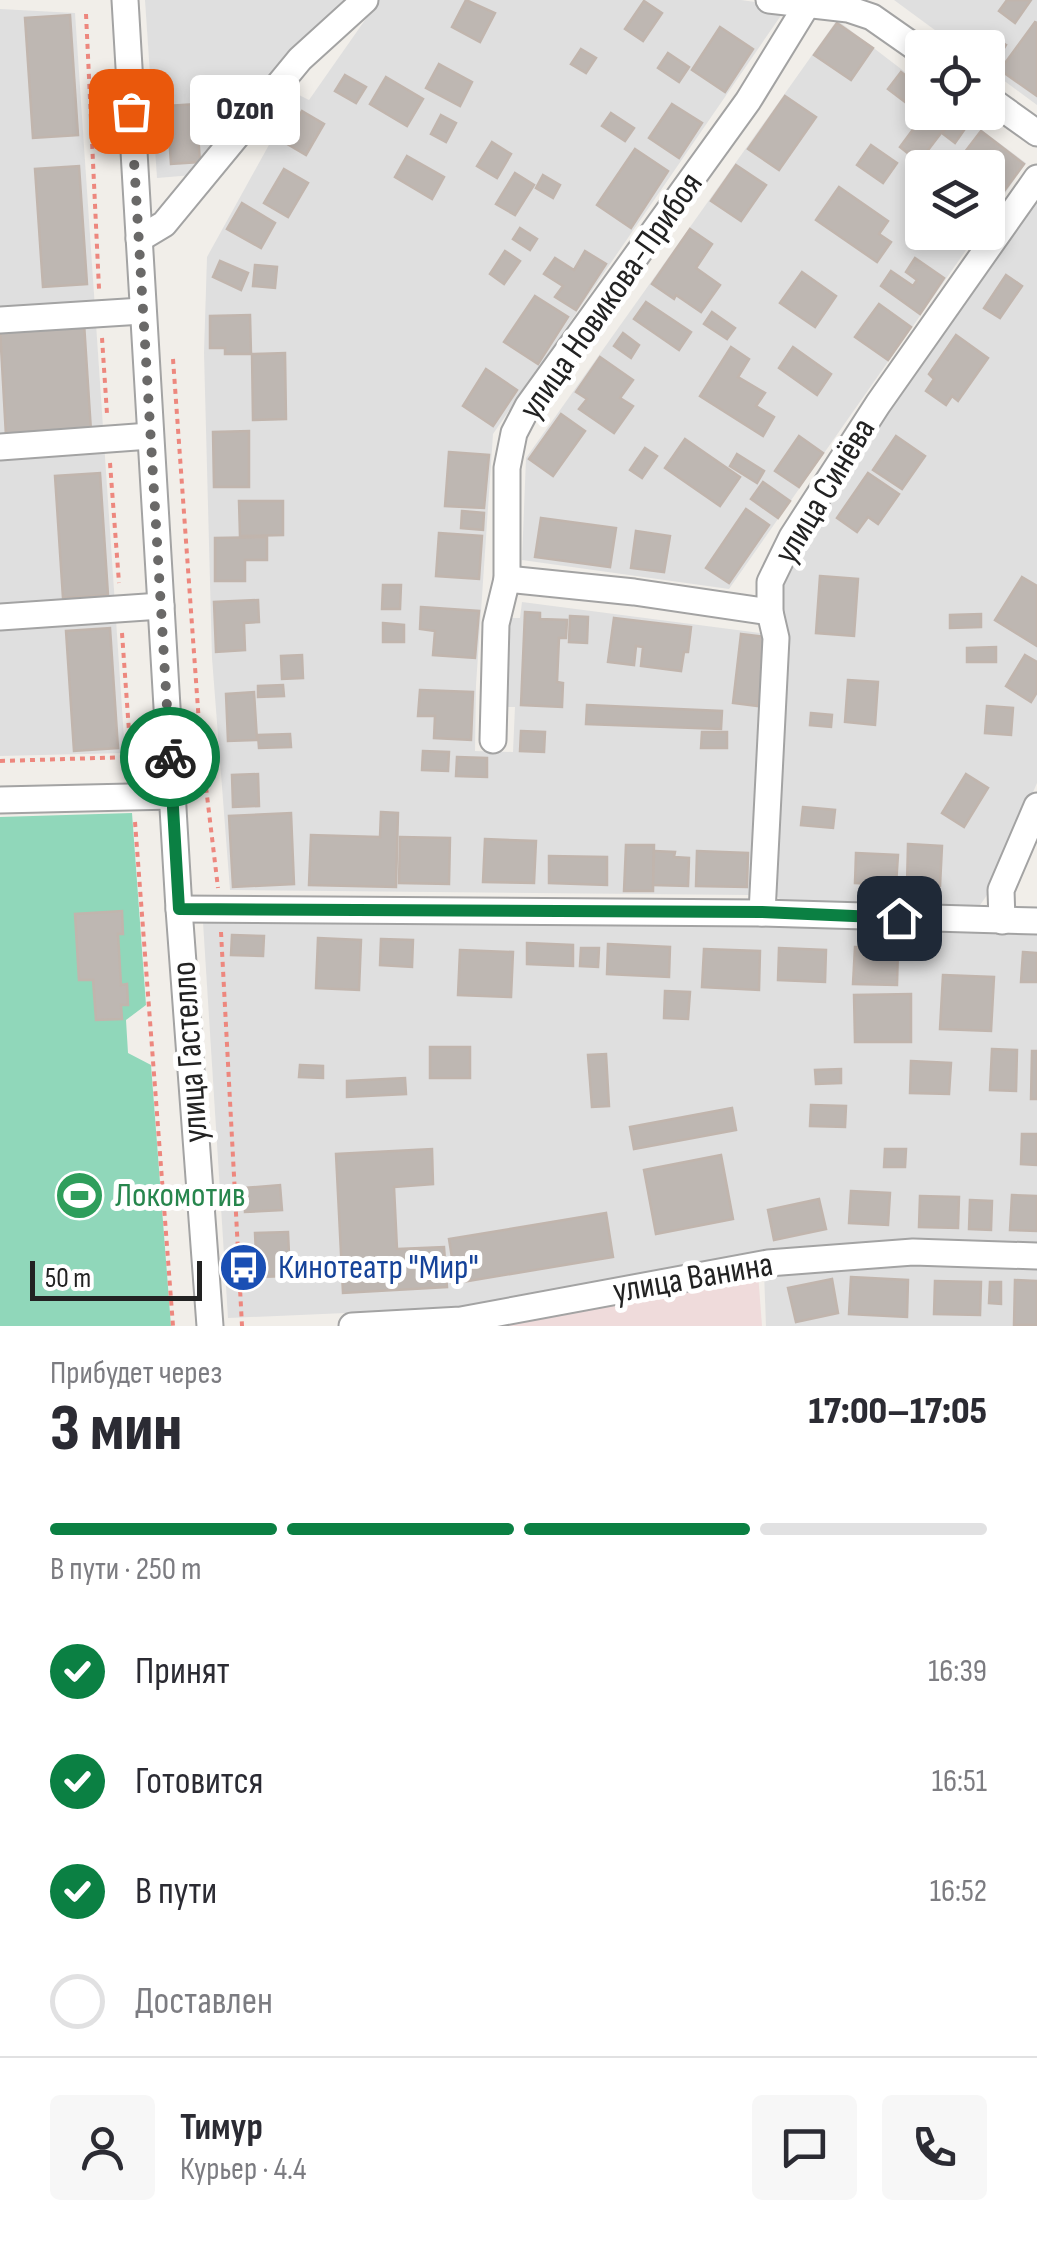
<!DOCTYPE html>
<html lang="ru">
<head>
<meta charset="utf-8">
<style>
	:root { --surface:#fff; --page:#f7f7f7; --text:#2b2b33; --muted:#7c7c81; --line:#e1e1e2; --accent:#0b8043 }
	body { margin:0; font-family:"Sofia Sans Condensed",sans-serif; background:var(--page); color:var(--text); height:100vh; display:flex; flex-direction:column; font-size:38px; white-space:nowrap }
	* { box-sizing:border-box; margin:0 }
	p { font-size:32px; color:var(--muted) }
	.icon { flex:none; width:55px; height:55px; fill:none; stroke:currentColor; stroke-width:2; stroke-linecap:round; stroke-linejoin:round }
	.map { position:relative; height:1326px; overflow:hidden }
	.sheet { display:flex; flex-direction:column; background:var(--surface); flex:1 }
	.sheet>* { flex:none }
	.fabs { position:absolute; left:905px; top:30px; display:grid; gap:20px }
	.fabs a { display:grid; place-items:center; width:100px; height:100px; border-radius:10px; background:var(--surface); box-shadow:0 5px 15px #0003; font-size:50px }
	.scale { position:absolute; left:30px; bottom:25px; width:172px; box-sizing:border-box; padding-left:10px; border:5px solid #222; border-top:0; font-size:28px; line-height:35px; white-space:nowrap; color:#222; -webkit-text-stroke:8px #fff; paint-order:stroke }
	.pin { position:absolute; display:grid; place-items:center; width:85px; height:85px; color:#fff; margin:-42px; border-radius:20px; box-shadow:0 5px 15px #0006 }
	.courier { position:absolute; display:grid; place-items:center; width:100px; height:100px; margin:-50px; border:8px solid #0b8043; border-radius:50%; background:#fff; color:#222; box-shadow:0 2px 12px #0007 }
	.bubble { position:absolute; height:70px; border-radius:10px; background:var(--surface); box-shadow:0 5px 15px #0003; font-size:32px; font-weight:800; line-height:70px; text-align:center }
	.overview em { font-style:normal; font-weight:800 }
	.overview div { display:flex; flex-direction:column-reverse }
	.overview { display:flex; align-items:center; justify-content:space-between; height:170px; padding:0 50px }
	h1 { font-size:65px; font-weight:800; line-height:75px }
	.bar { display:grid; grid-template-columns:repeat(4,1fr); gap:15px 10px; align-content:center; height:120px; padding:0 50px }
	.bar i { height:12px; border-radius:8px; background:var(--line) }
	.bar .active { background:var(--accent) }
	.bar p { grid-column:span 4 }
	.line { display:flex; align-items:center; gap:25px; padding:0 50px; border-top:2px solid var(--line) }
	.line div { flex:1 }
	.round { display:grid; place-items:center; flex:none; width:105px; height:105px; border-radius:10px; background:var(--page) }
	ol { padding:0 50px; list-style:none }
	li { display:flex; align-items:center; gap:30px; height:110px }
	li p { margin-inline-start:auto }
	li .icon { padding:10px; border-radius:50%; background:var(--accent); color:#fff; stroke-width:4 }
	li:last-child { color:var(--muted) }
	li i { width:55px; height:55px; border:5px solid var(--line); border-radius:50% }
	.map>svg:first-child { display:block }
</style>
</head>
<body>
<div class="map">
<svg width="1037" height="1326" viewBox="0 0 1037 1326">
	<rect width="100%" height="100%" fill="#f1eee9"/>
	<!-- residential -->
	<g fill="#dfdfdf">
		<polygon points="145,0 345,0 338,19 193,175 157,178"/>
		<polygon points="379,0 741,0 770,4 782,14 493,434 476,685 475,751 513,752 515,707 506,707 510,618 520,618 522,602 768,634 749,895 230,890 212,658 204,353 207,257 297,94 309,100"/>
		<polygon points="894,0 1037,0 1037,105 988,69 988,48 958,47"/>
		<polygon points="0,9 75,13 125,753 0,756"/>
		<polygon points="837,20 922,85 922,112 959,113 1026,163 988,218 988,168 922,168 922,232 978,233 729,589 522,560 526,458"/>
		<polygon points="1037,195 1037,783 992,888 978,908 788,905 776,896 773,854 781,588 794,551 892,402"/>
		<polygon points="203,922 776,925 1037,934 1037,1248 910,1245 460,1308 228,1318"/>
		<polygon points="829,1263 1037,1263 1037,1326 766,1326 764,1272"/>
	</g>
	<!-- commercial -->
	<polygon fill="#efdbdb" points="758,1273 762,1326 498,1326 498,1322"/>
	<!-- pitch -->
	<polygon fill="#90d7ba" points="132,813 146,1005 126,1020 128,1053 151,1065 171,1326 0,1326 0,817"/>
	<!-- building -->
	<g fill="#beb7b2" stroke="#c1b5ad" stroke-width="2.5">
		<polygon points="466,0 495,13 480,42 452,27"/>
		<polygon points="1007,0 1031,0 1015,23 999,11"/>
		<polygon points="644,1 662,13 643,41 625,29"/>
		<polygon points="70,15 78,135 33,138 25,18"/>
		<polygon points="1035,22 1037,23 1037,96 1000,70"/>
		<polygon points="837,23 873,48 851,80 814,55"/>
		<polygon points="720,27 753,49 725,92 692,70"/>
		<polygon points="991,36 1006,45 993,66 988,63 988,48 984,48"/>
		<polygon points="581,49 596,58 586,73 571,64"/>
		<polygon points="668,53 689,67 679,82 658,68"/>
		<polygon points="439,64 472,82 460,106 426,88"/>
		<polygon points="901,72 922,88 921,114 888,89"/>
		<polygon points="345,75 366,87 356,103 335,91"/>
		<polygon points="386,77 423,99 407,126 370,104"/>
		<polygon points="785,96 816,117 779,170 748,149"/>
		<polygon points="196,104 200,162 171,164 167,106"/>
		<polygon points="672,104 702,123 679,158 649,138"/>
		<polygon points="302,111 324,124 306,155 284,142"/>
		<polygon points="926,112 947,125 919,162 900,147"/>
		<polygon points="611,113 634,128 625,141 602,126"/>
		<polygon points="957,114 969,123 955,143 942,133"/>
		<polygon points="441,115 456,123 446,142 431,134"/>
		<polygon points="981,131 1024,164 999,198 988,189 988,168 955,165"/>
		<polygon points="492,142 511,154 497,178 477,166"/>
		<polygon points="871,145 897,163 883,183 857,165"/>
		<polygon points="635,149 668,171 631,228 597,205"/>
		<polygon points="407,156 444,177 432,199 395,177"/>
		<polygon points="736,165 766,185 741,221 711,201"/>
		<polygon points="79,166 87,284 43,287 35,169"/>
		<polygon points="284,169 308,183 288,217 264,203"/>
		<polygon points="515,173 534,185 515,215 496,204"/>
		<polygon points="543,175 560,185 553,198 536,188"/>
		<polygon points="839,187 888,221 879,234 891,242 877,262 816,220"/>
		<polygon points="242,203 275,223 261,248 227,229"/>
		<polygon points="520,228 537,239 530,250 513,239"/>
		<polygon points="690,229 712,244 696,268 720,285 701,312 676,295 674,299 652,284"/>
		<polygon points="505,251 520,261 504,284 490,274"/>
		<polygon points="585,251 606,264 576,310 555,297 563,286 544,274 555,258 574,270"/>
		<polygon points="915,258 944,278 920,314 881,286 891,271 913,286 917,280 906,272"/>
		<polygon points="220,261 248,273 241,290 213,277"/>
		<polygon points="255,265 277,267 275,288 253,286"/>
		<polygon points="802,272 836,296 815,327 780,303"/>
		<polygon points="1006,275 1022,286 1000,318 984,308"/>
		<polygon points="535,296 568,317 538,364 504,342"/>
		<polygon points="646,302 691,332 679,350 634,319"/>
		<polygon points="879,304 911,327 888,360 855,337"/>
		<polygon points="712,312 735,328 727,339 704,324"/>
		<polygon points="250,315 251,354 225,354 225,348 210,348 210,316"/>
		<polygon points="84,323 91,431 6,436 0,329"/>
		<polygon points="623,333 639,345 631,358 614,346"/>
		<polygon points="956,335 988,358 958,401 952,396 946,405 926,391 934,379 929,374"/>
		<polygon points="731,347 749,359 738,377 765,393 756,406 774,417 763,436 700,396"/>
		<polygon points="793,347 831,374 817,395 779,368"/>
		<polygon points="285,353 286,419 253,420 252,354"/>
		<polygon points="600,357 633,380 620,398 633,406 614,433 579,409 587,399 576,392"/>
		<polygon points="486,369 517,390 493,426 463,406"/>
		<polygon points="561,414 585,431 553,476 529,459"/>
		<polygon points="249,431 249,487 214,487 213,432"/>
		<polygon points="799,436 823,453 799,487 775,471"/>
		<polygon points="896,436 925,456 902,489 873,470"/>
		<polygon points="685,439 740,477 720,506 665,468"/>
		<polygon points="645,448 657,456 642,478 630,470"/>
		<polygon points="449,452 489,455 484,508 445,506"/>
		<polygon points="737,454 764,471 757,483 730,466"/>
		<polygon points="100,473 108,595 63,598 55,476"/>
		<polygon points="868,473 899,494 878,524 868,517 857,532 837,518"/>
		<polygon points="763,482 790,501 778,518 751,499"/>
		<polygon points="239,501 283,501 283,535 240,536"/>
		<polygon points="746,509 769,525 729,583 706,568"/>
		<polygon points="462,511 484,513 483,530 461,528"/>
		<polygon points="541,518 616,528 610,567 535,557"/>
		<polygon points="636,531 670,536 664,572 631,568"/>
		<polygon points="439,533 482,536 479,579 436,576"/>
		<polygon points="267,537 267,560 245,560 245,581 215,581 215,538"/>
		<polygon points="820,576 858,579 854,636 816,633"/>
		<polygon points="1022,577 1037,586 1037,646 995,620"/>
		<polygon points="383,585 401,585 400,609 382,609"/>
		<polygon points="258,600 259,622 244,623 245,650 216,652 214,602"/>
		<polygon points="421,607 479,611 475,658 433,655 435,631 420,629"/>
		<polygon points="525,612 540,613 540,619 567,620 566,638 559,638 557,682 563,683 562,707 521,705"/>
		<polygon points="981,614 981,627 950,628 950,615"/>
		<polygon points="570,616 588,617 587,643 569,642"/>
		<polygon points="614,618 691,627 688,652 684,652 681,671 641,666 643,647 636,646 634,665 608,662"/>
		<polygon points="383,623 404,625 404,642 383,642"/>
		<polygon points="110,628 118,748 74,751 66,631"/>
		<polygon points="741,634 766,637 758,706 733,703"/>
		<polygon points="996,647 996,662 967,662 967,648"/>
		<polygon points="302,655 303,678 282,679 281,656"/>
		<polygon points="1025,655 1037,662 1037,692 1031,702 1006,686"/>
		<polygon points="848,680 878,682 875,725 845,722"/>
		<polygon points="283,685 284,696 258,697 258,686"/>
		<polygon points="420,690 473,692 471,740 434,738 435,716 418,716"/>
		<polygon points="254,692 257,740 228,741 226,694"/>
		<polygon points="587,705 722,711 721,729 586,724"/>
		<polygon points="987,706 1013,708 1011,735 985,733"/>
		<polygon points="811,713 832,715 831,727 810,725"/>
		<polygon points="521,731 545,732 544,752 520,751"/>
		<polygon points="702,732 727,732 727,748 701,748"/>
		<polygon points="290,734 291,747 259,748 258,735"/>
		<polygon points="423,751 449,752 448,771 422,770"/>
		<polygon points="457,757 487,758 487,777 456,776"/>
		<polygon points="258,774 259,806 233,807 232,775"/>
		<polygon points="966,774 988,788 964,827 942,813"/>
		<polygon points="803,807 835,810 833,828 801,825"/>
		<polygon points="381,812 398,813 396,887 309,885 311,835 380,837"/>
		<polygon points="291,813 294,884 233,887 229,816"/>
		<polygon points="400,837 450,838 449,884 399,883"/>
		<polygon points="485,839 536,841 534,883 483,882"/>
		<polygon points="908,844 942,846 940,886 907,885"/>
		<polygon points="626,845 654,845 653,891 624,891"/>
		<polygon points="654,851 675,852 674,857 689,858 688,886 653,885"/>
		<polygon points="697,851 748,853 747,887 696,886"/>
		<polygon points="856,853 898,855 896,885 855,883"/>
		<polygon points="549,856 607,857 607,885 549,883"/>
		<polygon points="122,911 123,934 118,934 121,985 127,984 128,1005 121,1005 122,1019 96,1020 93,980 79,980 75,914"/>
		<polygon points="232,935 264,936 263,956 231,955"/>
		<polygon points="318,938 361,940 359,990 316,988"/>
		<polygon points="381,939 413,940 412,967 380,965"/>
		<polygon points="527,943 573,945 573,966 527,964"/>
		<polygon points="608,944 670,947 669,977 607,974"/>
		<polygon points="855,947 898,949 897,985 853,984"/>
		<polygon points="581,948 599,948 598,967 580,966"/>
		<polygon points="779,948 826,950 825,982 778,980"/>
		<polygon points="704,949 760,951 759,990 702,987"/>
		<polygon points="460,950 513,952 511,997 458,995"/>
		<polygon points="1023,952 1037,953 1037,982 1021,982"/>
		<polygon points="943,975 994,977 991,1031 940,1029"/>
		<polygon points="665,991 690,992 688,1019 664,1018"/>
		<polygon points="911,994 911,1042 855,1042 854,995"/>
		<rect x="430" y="1047" width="40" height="31"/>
		<polygon points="992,1049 1017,1050 1016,1091 990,1090"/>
		<polygon points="1032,1051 1037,1051 1037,1099 1031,1099"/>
		<polygon points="606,1054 609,1106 592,1107 588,1055"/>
		<polygon points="911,1061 951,1063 949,1094 910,1093"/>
		<polygon points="300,1065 323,1066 323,1078 299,1077"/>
		<polygon points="841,1069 841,1083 816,1084 815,1070"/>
		<polygon points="405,1078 406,1094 347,1097 347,1081"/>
		<polygon points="811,1105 846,1106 845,1127 810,1126"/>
		<polygon points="732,1108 736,1130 634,1149 630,1127"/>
		<polygon points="1022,1134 1037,1134 1037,1165 1021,1164"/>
		<polygon points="432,1149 433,1184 394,1187 397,1249 444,1247 447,1287 343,1293 336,1154"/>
		<polygon points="885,1149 906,1149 905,1167 884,1167"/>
		<polygon points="721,1155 733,1219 656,1234 644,1170"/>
		<polygon points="280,1185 282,1210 245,1212 244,1188"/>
		<polygon points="851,1191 890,1193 888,1225 849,1223"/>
		<polygon points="1012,1195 1037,1196 1037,1231 1010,1230"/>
		<polygon points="920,1196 959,1197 958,1228 919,1227"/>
		<polygon points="819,1199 826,1229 774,1240 768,1210"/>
		<polygon points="970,1200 992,1201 991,1230 969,1229"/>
		<polygon points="606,1213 613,1257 456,1283 449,1239"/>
		<polygon points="288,1232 290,1276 257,1277 255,1233"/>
		<polygon points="851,1277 908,1280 907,1317 849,1314"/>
		<polygon points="832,1279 838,1313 796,1322 788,1288"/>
		<polygon points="1015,1280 1037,1281 1037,1325 1014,1325"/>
		<polygon points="935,1281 981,1282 980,1315 934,1314"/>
		<polygon points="990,1282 1001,1282 1001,1304 989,1303"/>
	</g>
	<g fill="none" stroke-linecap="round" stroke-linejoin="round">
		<defs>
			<g id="minor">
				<polyline points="125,0 179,909 210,1326"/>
				<polyline points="769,0 848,9 872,17 922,52"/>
				<polyline points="988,98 1037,133"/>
				<polyline points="139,239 164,224 300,59 365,0"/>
				<polyline points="0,320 142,311"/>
				<polyline points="0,447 150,436"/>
				<polyline points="507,579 634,592 770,612"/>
				<polyline points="0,617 161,606"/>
				<polyline points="493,740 496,624 507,579 507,468 514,433 528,406 748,101 810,0"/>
				<polyline points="0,800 173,796"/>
				<polyline points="179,909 762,913 1037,921"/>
				<polyline points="762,913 776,638 770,612 770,582 792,537 878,404 1037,178"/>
				<polyline points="1002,921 1001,890 1037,806"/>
				<polyline points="352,1326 461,1320 768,1263 913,1252 1037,1256"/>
			</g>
		</defs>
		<!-- minor casing -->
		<use href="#minor" stroke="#a3a3a3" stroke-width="29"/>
		<!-- path -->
		<g stroke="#ed877e" stroke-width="4" stroke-dasharray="5 5" stroke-linecap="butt">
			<polyline points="86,14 99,289"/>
			<polyline points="102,338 107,414"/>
			<polyline points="173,359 200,737 218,888"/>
			<polyline points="110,463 119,583"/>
			<polyline points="122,633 132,773"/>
			<polyline points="0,761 131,757"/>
			<polyline points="135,822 173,1326"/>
			<polyline points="221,932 242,1326"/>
		</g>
		<!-- minor -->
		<use href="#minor" stroke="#fff" stroke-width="25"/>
	</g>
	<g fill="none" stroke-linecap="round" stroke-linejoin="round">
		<!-- done -->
		<polyline stroke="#6a6968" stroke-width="10" stroke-dasharray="0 18" points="131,111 170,757"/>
		<!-- route -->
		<polyline stroke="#0b8043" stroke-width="12" points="170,757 179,909 762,912 899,918"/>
	</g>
	<!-- icons -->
	<defs>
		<symbol id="stadium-disc" viewBox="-11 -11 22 22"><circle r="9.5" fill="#2e9e5b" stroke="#fff"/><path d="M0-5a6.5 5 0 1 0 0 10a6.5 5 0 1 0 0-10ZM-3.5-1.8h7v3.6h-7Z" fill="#fff"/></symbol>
		<symbol id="bus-disc" viewBox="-11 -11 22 22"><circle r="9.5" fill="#1a4fb4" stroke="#fff"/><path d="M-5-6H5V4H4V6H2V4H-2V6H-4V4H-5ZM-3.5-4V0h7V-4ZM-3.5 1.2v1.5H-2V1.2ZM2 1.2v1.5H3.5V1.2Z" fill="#fff"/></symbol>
	</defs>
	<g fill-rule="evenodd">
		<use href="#stadium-disc" x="52" y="1168" width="55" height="55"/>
		<use href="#bus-disc" x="216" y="1240" width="55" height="55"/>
	</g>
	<g text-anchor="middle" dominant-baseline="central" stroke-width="10" stroke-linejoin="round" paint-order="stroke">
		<!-- street labels -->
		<g font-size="35" fill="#222" stroke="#fff">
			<text transform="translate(611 296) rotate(-55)">улица Новикова-Прибоя</text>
			<text transform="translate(825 491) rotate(-59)">улица Синёва</text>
			<text transform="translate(190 1052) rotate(-94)">улица Гастелло</text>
			<text transform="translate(693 1278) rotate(-10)">улица Ванина</text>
		</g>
		<!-- leisure labels -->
		<g font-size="35" fill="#27864d" stroke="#fff" text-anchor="start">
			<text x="115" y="1195">Локомотив</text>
		</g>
		<!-- transit labels -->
		<g font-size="35" fill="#164399" stroke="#fff" text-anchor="start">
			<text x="278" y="1267">Кинотеатр "Мир"</text>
		</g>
	</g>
</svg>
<div class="fabs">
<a><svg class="icon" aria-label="locate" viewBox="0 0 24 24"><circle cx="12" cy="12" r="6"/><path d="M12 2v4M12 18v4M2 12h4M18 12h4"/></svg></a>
<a><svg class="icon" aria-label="layers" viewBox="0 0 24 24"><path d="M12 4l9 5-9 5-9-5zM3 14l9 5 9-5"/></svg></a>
</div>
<div class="scale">50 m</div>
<div class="pin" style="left:131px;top:111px;background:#ea580c"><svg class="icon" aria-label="bag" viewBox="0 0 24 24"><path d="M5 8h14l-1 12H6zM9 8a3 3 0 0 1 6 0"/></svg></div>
<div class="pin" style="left:899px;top:918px;background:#1f2937"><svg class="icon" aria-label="home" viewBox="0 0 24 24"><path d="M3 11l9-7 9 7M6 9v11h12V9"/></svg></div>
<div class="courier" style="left:170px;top:757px"><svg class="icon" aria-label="bike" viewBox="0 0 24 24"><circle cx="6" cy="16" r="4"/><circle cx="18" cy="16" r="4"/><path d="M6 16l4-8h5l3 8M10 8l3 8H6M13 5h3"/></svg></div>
<div class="bubble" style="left:190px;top:75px;width:110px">Ozon</div>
</div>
<section class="sheet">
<div class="overview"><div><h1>3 мин</h1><p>Прибудет через</p></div><em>17:00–17:05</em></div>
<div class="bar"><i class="active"></i><i class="active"></i><i class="active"></i><i></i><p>В пути · 250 m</p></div>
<ol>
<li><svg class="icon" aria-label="check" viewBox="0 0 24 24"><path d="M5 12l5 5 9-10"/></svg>Принят<p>16:39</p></li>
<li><svg class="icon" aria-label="check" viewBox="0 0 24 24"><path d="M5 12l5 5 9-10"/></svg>Готовится<p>16:51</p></li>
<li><svg class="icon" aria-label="check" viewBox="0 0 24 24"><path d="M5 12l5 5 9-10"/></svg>В пути<p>16:52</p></li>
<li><i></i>Доставлен</li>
</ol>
<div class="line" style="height:180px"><a class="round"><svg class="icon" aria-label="person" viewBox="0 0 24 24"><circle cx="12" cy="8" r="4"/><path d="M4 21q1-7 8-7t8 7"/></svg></a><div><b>Тимур</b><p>Курьер · 4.4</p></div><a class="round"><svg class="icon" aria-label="chat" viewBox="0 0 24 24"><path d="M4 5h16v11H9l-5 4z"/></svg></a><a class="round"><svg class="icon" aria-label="phone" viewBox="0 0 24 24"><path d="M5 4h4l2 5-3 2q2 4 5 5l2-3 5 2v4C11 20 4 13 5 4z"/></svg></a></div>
</section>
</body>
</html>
